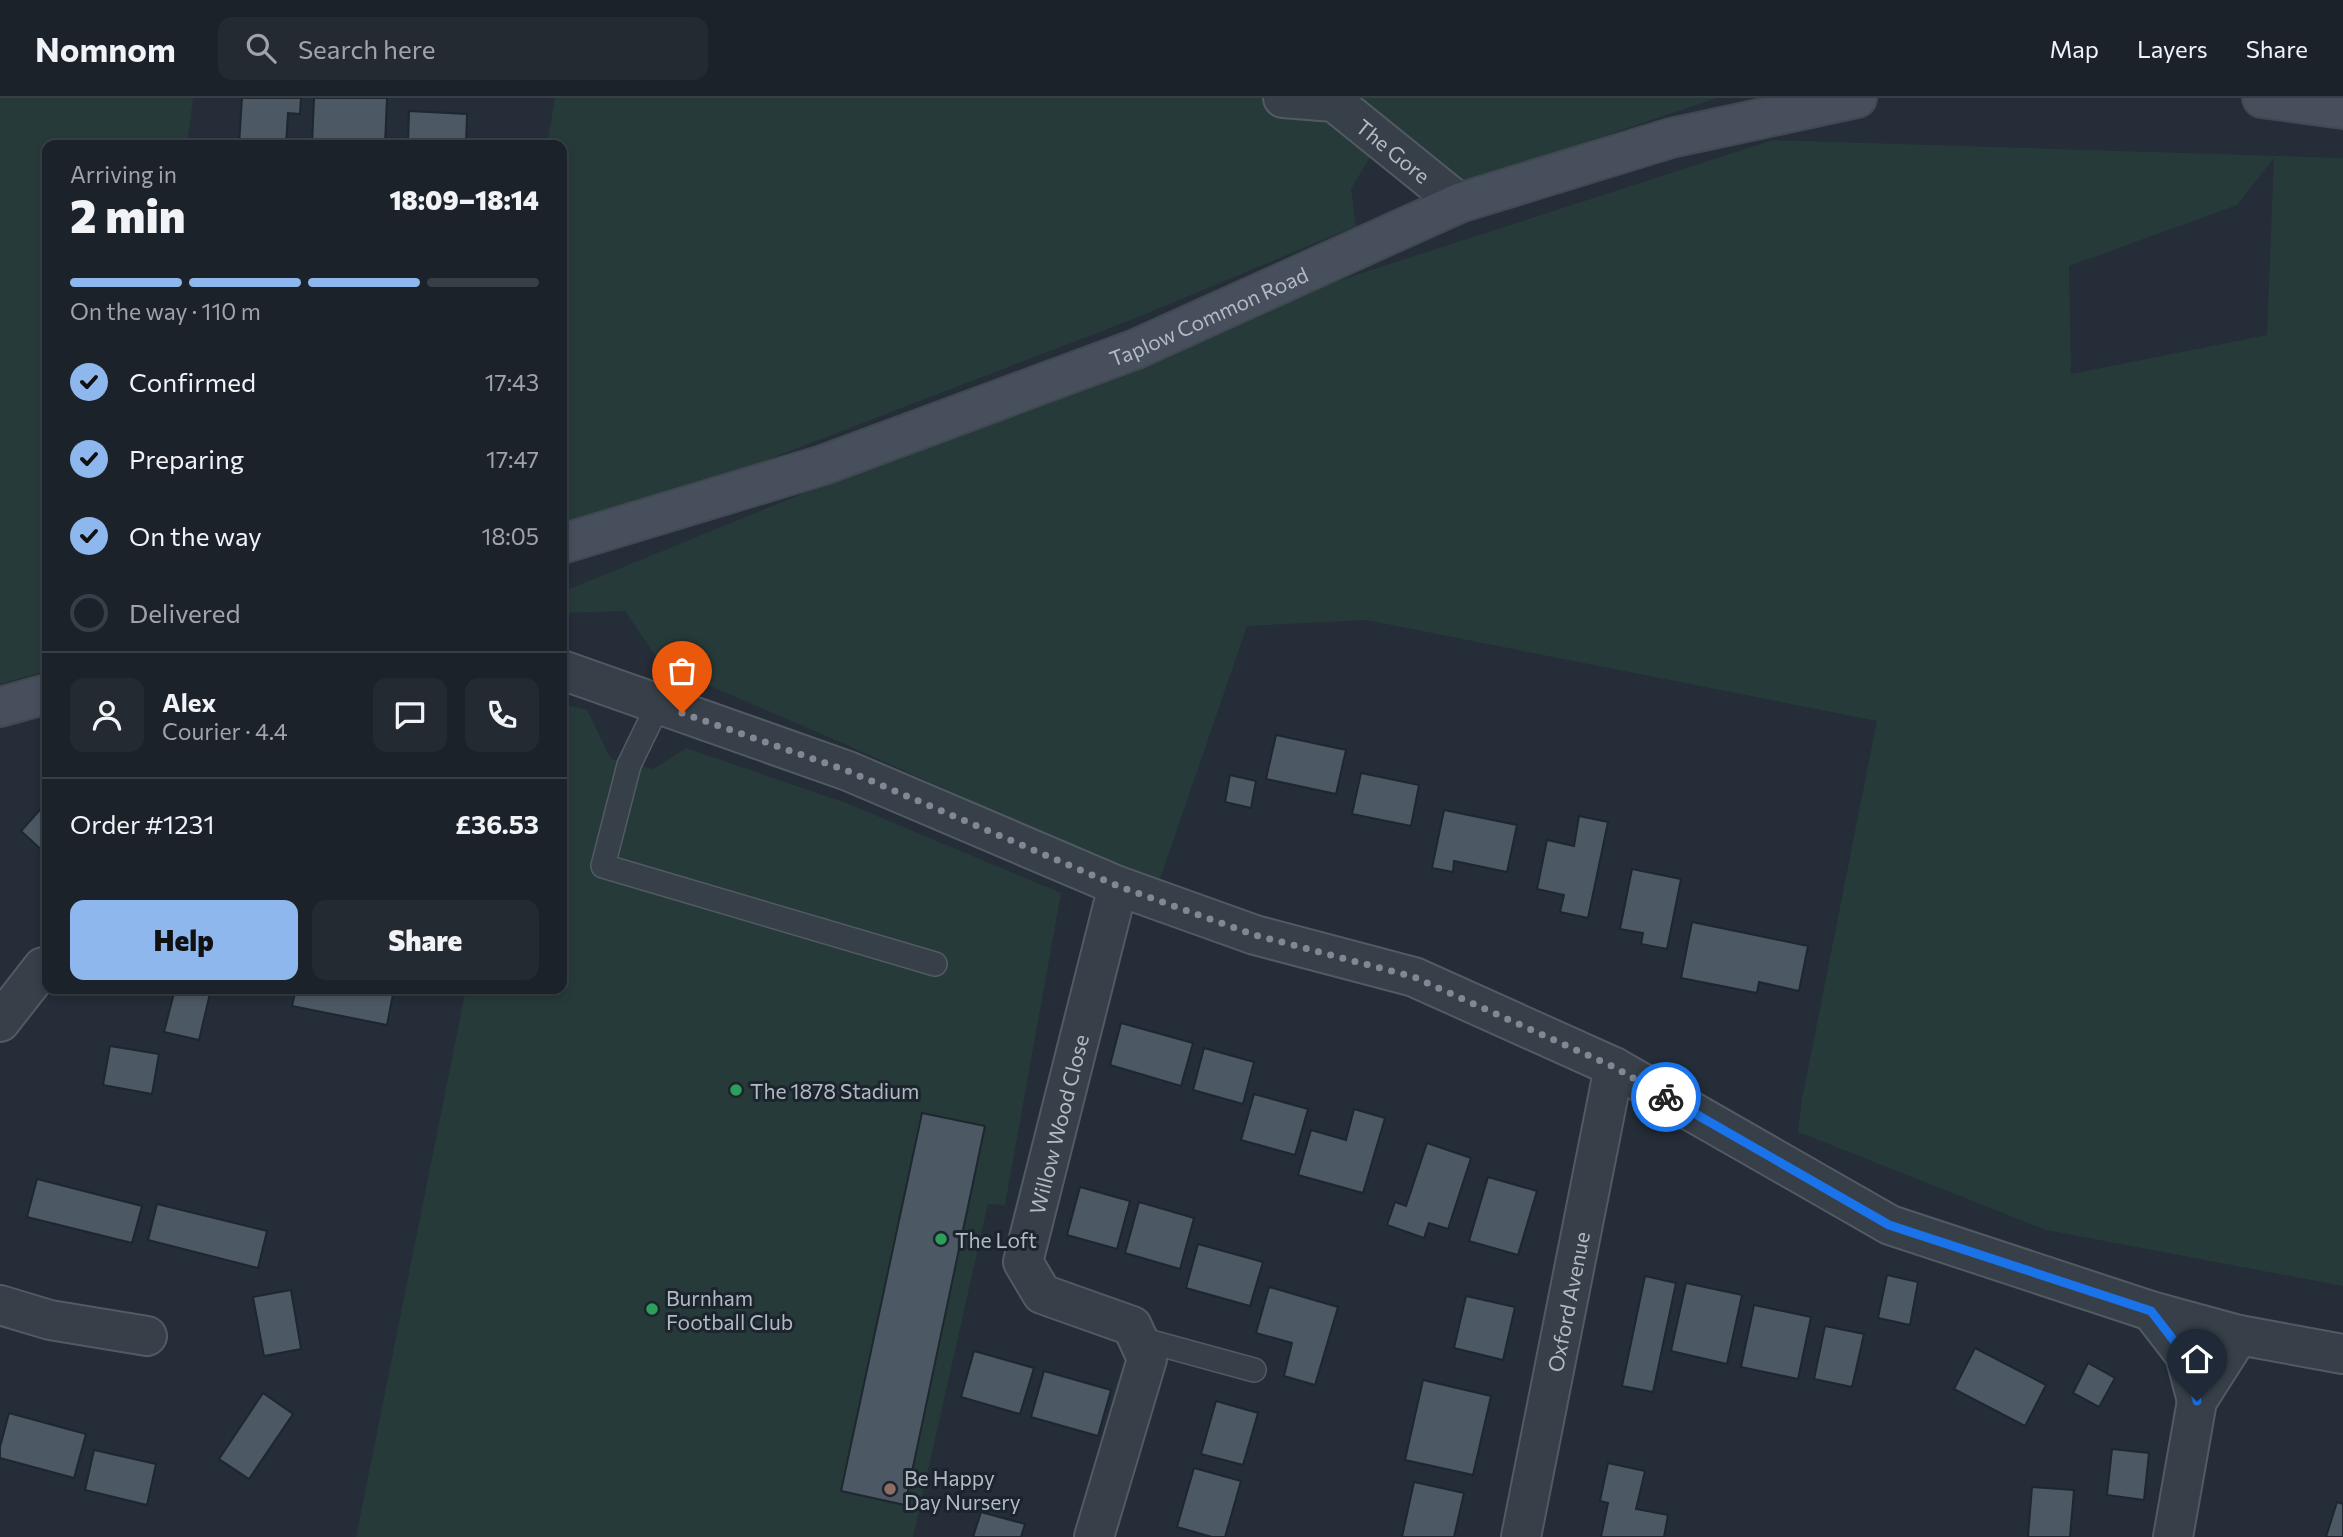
<!DOCTYPE html>
<html lang="en">
<head>
<meta charset="utf-8">
<style>
	:root { --surface:#1b222a; --page:#242a32; --text:#f1f3f6; --muted:#a0a4a8; --line:#393f47; --accent:#8eb8ed }
	body { margin:0; font-family:Commissioner,sans-serif; background:var(--page); color:var(--text); height:100vh; display:flex; flex-direction:column; font-size:26px; white-space:nowrap }
	* { box-sizing:border-box; margin:0 }
	p { font-size:23px; color:var(--muted) }
	.icon { flex:none; width:38px; height:38px; fill:none; stroke:currentColor; stroke-width:2; stroke-linecap:round; stroke-linejoin:round }
	.map { position:relative; flex:1; overflow:hidden }
	.drawer { position:absolute; left:42px; top:42px; width:525px; height:854px; display:flex; flex-direction:column; background:var(--surface); border-radius:14px; box-shadow:0 4px 10px #0003,0 0 0 2px var(--line) }
	.drawer>* { flex:none }
	.pin { position:absolute; display:grid; place-items:center; width:60px; height:60px; color:#fff; margin:-72px -30px; border-radius:50% 50% 50% 0; rotate:-45deg; box-shadow:0 0 7px #0007 }
	.pin .icon { rotate:45deg }
	.courier { position:absolute; display:grid; place-items:center; width:70px; height:70px; margin:-35px; border:5px solid #1a73e8; border-radius:50%; background:#fff; color:#222; box-shadow:0 2px 9px #0007 }
	.headline em { font-style:normal; font-weight:800 }
	.headline div { display:flex; flex-direction:column-reverse }
	.headline { display:flex; align-items:center; justify-content:space-between; height:119px; padding:0 28px }
	h1 { font-size:46px; font-weight:800; line-height:52px }
	.bar { display:grid; grid-template-columns:repeat(4,1fr); gap:10px 7px; align-content:center; height:84px; padding:0 28px }
	.bar i { height:9px; border-radius:5px; background:var(--line) }
	.bar .on { background:var(--accent) }
	.bar p { grid-column:span 4 }
	.line { display:flex; align-items:center; gap:18px; padding:0 28px; border-top:2px solid var(--line) }
	.line div { flex:1 }
	.round { display:grid; place-items:center; flex:none; width:74px; height:74px; border-radius:14px; background:var(--page) }
	ol { padding:0 28px; list-style:none }
	li { display:flex; align-items:center; gap:21px; height:77px }
	li p { margin-inline-start:auto }
	li .icon { padding:7px; border-radius:50%; background:var(--accent); color:#111; stroke-width:4 }
	li:last-child { color:var(--muted) }
	li i { width:38px; height:38px; border:4px solid var(--line); border-radius:50% }
	.primary-button { display:flex; gap:14px; margin-top:auto; padding:14px 28px }
	.primary-button a { flex:1; height:80px; border-radius:14px; background:var(--accent); color:#111; font-size:28px; font-weight:800; line-height:80px; text-align:center }
	.primary-button a+a { background:var(--page); color:var(--text) }
	header { display:flex; align-items:center; gap:42px; box-sizing:border-box; height:98px; padding:0 35px; background:var(--surface); border-bottom:2px solid var(--line) }
	header strong { font-size:33px }
	nav { display:flex; gap:38px; margin-inline-start:auto; font-size:24px }
	.search { width:490px; height:63px; background:var(--page); display:flex; align-items:center; gap:18px; box-sizing:border-box; padding:0 24px; border-radius:14px; color:var(--muted); font-size:26px }
	.map>svg:first-child { display:block }
</style>
</head>
<body>
<header>
<strong>Nomnom</strong>
<div class="search"><svg class="icon" aria-label="search" viewBox="0 0 24 24"><circle cx="10" cy="10" r="6"/><path d="M15 15l6 6"/></svg>Search here</div>
<nav><a>Map</a><a>Layers</a><a>Share</a></nav>
</header>
<div class="map">
<svg width="2343" height="1439" viewBox="0 0 2343 1439">
	<rect width="100%" height="100%" fill="#242d38"/>
	<!-- green -->
	<g fill="#273a3a" fill-rule="evenodd">
		<polygon points="0,0 193,0 187,47 47,47 47,573 0,586"/>
		<polygon points="555,0 1300,0 1376,49 1351,91 1356,128 1136,220 696,389 562,427 562,47 547,47"/>
		<polygon points="1361,0 1717,0 1462,86"/>
		<path d="M1773,42L2343,60V1188L2046,1132L1798,1034L1802,1001L1877,623L1366,522L1247,528L1158,787L858,652L662,567L625,513L562,515V494L1269,205ZM2274,60L2267,237L2071,276L2069,168L2237,107Z"/>
		<polygon points="562,606 587,612 611,661 653,671 686,650 846,705 1061,795 1005,1107 988,1106 913,1439 356,1439 466,891 562,891"/>
	</g>
	<!-- building -->
	<g fill="#4c5863" stroke="#1e262f" stroke-width="2">
		<polygon points="242,0 301,0 300,16 288,15 286,47 239,47"/>
		<polygon points="314,0 387,0 385,47 312,47"/>
		<polygon points="409,13 467,16 466,47 408,47"/>
		<polygon points="1276,637 1346,652 1336,696 1266,681"/>
		<polygon points="1361,675 1419,687 1411,728 1352,716"/>
		<polygon points="1230,677 1256,683 1251,710 1225,704"/>
		<polygon points="47,704 47,757 21,733"/>
		<polygon points="1444,712 1517,727 1507,774 1454,763 1453,774 1432,770"/>
		<polygon points="1579,718 1608,724 1588,820 1560,814 1564,797 1537,791 1547,742 1574,748"/>
		<polygon points="1632,771 1681,781 1667,851 1641,846 1643,835 1620,831"/>
		<polygon points="1692,824 1808,848 1799,893 1759,884 1757,895 1681,880"/>
		<polygon points="175,891 211,891 199,942 164,934"/>
		<polygon points="296,891 394,891 387,927 292,908"/>
		<polygon points="1121,925 1193,945 1181,988 1110,967"/>
		<polygon points="110,948 159,956 152,996 103,987"/>
		<polygon points="1204,950 1254,964 1243,1006 1193,992"/>
		<polygon points="1254,996 1308,1011 1295,1057 1241,1042"/>
		<polygon points="1354,1011 1385,1020 1363,1095 1298,1077 1311,1032 1346,1042"/>
		<polygon points="922,1015 985,1028 905,1407 841,1393"/>
		<polygon points="1427,1045 1471,1060 1448,1131 1429,1125 1424,1140 1387,1127 1395,1104 1406,1108"/>
		<polygon points="1488,1079 1537,1093 1518,1157 1469,1143"/>
		<polygon points="37,1081 142,1108 132,1145 27,1119"/>
		<polygon points="1080,1089 1130,1103 1117,1151 1067,1137"/>
		<polygon points="1139,1104 1194,1120 1180,1171 1125,1155"/>
		<polygon points="157,1106 267,1133 258,1170 148,1142"/>
		<polygon points="1198,1146 1263,1164 1250,1208 1186,1190"/>
		<polygon points="1887,1177 1918,1184 1910,1227 1878,1220"/>
		<polygon points="1645,1178 1676,1185 1653,1294 1622,1288"/>
		<polygon points="1686,1185 1742,1197 1727,1266 1671,1253"/>
		<polygon points="1269,1189 1338,1209 1315,1287 1284,1278 1292,1245 1256,1235"/>
		<polygon points="291,1192 301,1251 264,1258 253,1199"/>
		<polygon points="1466,1198 1515,1209 1503,1262 1454,1250"/>
		<polygon points="1754,1207 1811,1219 1798,1281 1741,1269"/>
		<polygon points="1825,1228 1864,1236 1852,1289 1814,1281"/>
		<polygon points="1975,1250 2046,1287 2025,1328 1954,1291"/>
		<polygon points="974,1253 1034,1270 1020,1316 961,1299"/>
		<polygon points="2088,1265 2115,1280 2099,1309 2073,1295"/>
		<polygon points="1044,1273 1111,1292 1098,1338 1031,1319"/>
		<polygon points="1423,1282 1491,1298 1473,1377 1405,1362"/>
		<polygon points="263,1295 293,1316 249,1381 219,1361"/>
		<polygon points="1216,1303 1258,1315 1243,1367 1201,1356"/>
		<polygon points="9,1315 86,1336 74,1380 0,1360 0,1349"/>
		<polygon points="2112,1351 2149,1355 2144,1402 2107,1397"/>
		<polygon points="94,1352 156,1366 147,1407 85,1392"/>
		<polygon points="1608,1365 1645,1373 1636,1411 1668,1417 1664,1439 1601,1439 1608,1405 1600,1403"/>
		<polygon points="1194,1370 1241,1383 1225,1439 1212,1439 1177,1429"/>
		<polygon points="1414,1384 1464,1395 1454,1439 1402,1439"/>
		<polygon points="2032,1389 2074,1392 2070,1439 2028,1439"/>
		<polygon points="2337,1404 2343,1406 2343,1439 2326,1439"/>
		<polygon points="981,1414 1025,1426 1021,1439 973,1439"/>
	</g>
	<g fill="none" stroke-linecap="round" stroke-linejoin="round">
		<defs>
			<g id="lane">
				<polyline points="658,607 629,667 603,768 935,866"/>
				<polyline points="1137,1240 1254,1272"/>
			</g>
			<g id="street">
				<path id="s1" d="M1283,0L1334,4L1459,105"/>
				<polyline points="562,572 848,673 1118,788 1255,837 1414,879 1614,969 1890,1127 2151,1213 2239,1237 2343,1256"/>
				<polyline points="0,924 43,869"/>
				<polyline points="0,1207 50,1222 147,1238"/>
				<polyline points="2151,1213 2185,1257 2197,1303"/>
				<path id="s2" d="M1094,1439L1147,1261L1132,1228L1042,1196L1023,1164L1118,788"/>
				<path id="s3" d="M1521,1439L1614,969"/>
				<polyline points="2173,1439 2197,1303 2239,1237"/>
			</g>
			<g id="secondary">
				<polyline points="2262,0 2343,11"/>
				<path id="s4" d="M562,446L823,367L1136,251L1459,105L1671,40L1857,0"/>
				<polyline points="0,609 47,596"/>
			</g>
		</defs>
		<!-- lane casing -->
		<use href="#lane" stroke="#525a63" stroke-width="26"/>
		<!-- street casing -->
		<use href="#street" stroke="#525a63" stroke-width="42"/>
		<!-- secondary casing -->
		<use href="#secondary" stroke="#404851" stroke-width="42"/>
		<!-- lane -->
		<use href="#lane" stroke="#373f48" stroke-width="23"/>
		<!-- street -->
		<use href="#street" stroke="#373f48" stroke-width="38"/>
		<!-- secondary -->
		<use href="#secondary" stroke="#464f5b" stroke-width="38"/>
	</g>
	<g fill="none" stroke-linecap="round" stroke-linejoin="round">
		<!-- done -->
		<polyline stroke="#808993" stroke-width="7" stroke-dasharray="0 12.6" points="682,615 848,673 1118,788 1255,837 1414,879 1614,969 1666,999"/>
		<!-- route -->
		<polyline stroke="#1a73e8" stroke-width="9" points="1666,999 1889,1127 2151,1213 2185,1257 2197,1303"/>
	</g>
	<!-- markers -->
	<g fill="#2e9e5b" stroke="#1c242d" stroke-width="2.5">
		<circle cx="736" cy="992" r="7"/>
		<circle cx="941" cy="1141" r="7"/>
		<circle cx="652" cy="1211" r="7"/>
	</g>
	<circle fill="#8d6e63" stroke="#1c242d" stroke-width="2.5" cx="890" cy="1391" r="7"/>
	<g text-anchor="middle" dominant-baseline="central" stroke-width="6" stroke-linejoin="round" paint-order="stroke">
		<!-- street labels -->
		<g font-size="21" fill="#b2bac4" stroke="#1c242d">
			<text stroke="none"><textPath href="#s1" startOffset="128">The Gore</textPath></text>
			<text stroke="none"><textPath href="#s4" startOffset="686">Taplow Common Road</textPath></text>
			<text stroke="none"><textPath href="#s2" startOffset="497">Willow Wood Close</textPath></text>
			<text stroke="none"><textPath href="#s3" startOffset="240">Oxford Avenue</textPath></text>
		</g>
		<!-- poi labels -->
		<g font-size="21" fill="#b2bac4" stroke="#1c242d" text-anchor="start">
			<text x="750" y="992">The 1878 Stadium</text>
			<text x="955" y="1141">The Loft</text>
			<text x="666" y="1199">Burnham<tspan x="666" dy="24">Football Club</tspan></text>
			<text x="904" y="1379">Be Happy<tspan x="904" dy="24">Day Nursery</tspan></text>
		</g>
	</g>
</svg>
<div class="pin" style="left:682px;top:615px;background:#ea580c"><svg class="icon" aria-label="bag" viewBox="0 0 24 24"><path d="M5 8h14l-1 12H6zM9 8a3 3 0 0 1 6 0"/></svg></div>
<div class="pin" style="left:2197px;top:1303px;background:#1f2937"><svg class="icon" aria-label="home" viewBox="0 0 24 24"><path d="M3 11l9-7 9 7M6 9v11h12V9"/></svg></div>
<div class="courier" style="left:1666px;top:999px"><svg class="icon" aria-label="bike" viewBox="0 0 24 24"><circle cx="6" cy="16" r="4"/><circle cx="18" cy="16" r="4"/><path d="M6 16l4-8h5l3 8M10 8l3 8H6M13 5h3"/></svg></div>
<section class="drawer">
<div class="headline"><div><h1>2 min</h1><p>Arriving in</p></div><em>18:09–18:14</em></div>
<div class="bar"><i class="on"></i><i class="on"></i><i class="on"></i><i></i><p>On the way · 110 m</p></div>
<ol>
<li><svg class="icon" aria-label="check" viewBox="0 0 24 24"><path d="M5 12l5 5 9-10"/></svg>Confirmed<p>17:43</p></li>
<li><svg class="icon" aria-label="check" viewBox="0 0 24 24"><path d="M5 12l5 5 9-10"/></svg>Preparing<p>17:47</p></li>
<li><svg class="icon" aria-label="check" viewBox="0 0 24 24"><path d="M5 12l5 5 9-10"/></svg>On the way<p>18:05</p></li>
<li><i></i>Delivered</li>
</ol>
<div class="line" style="height:126px"><a class="round"><svg class="icon" aria-label="person" viewBox="0 0 24 24"><circle cx="12" cy="8" r="4"/><path d="M4 21q1-7 8-7t8 7"/></svg></a><div><b>Alex</b><p>Courier · 4.4</p></div><a class="round"><svg class="icon" aria-label="chat" viewBox="0 0 24 24"><path d="M4 5h16v11H9l-5 4z"/></svg></a><a class="round"><svg class="icon" aria-label="phone" viewBox="0 0 24 24"><path d="M5 4h4l2 5-3 2q2 4 5 5l2-3 5 2v4C11 20 4 13 5 4z"/></svg></a></div>
<div class="line" style="height:91px"><div>Order #1231</div><b>£36.53</b></div>
<div class="primary-button"><a>Help</a><a>Share</a></div>
</section>
</div>
</body>
</html>
